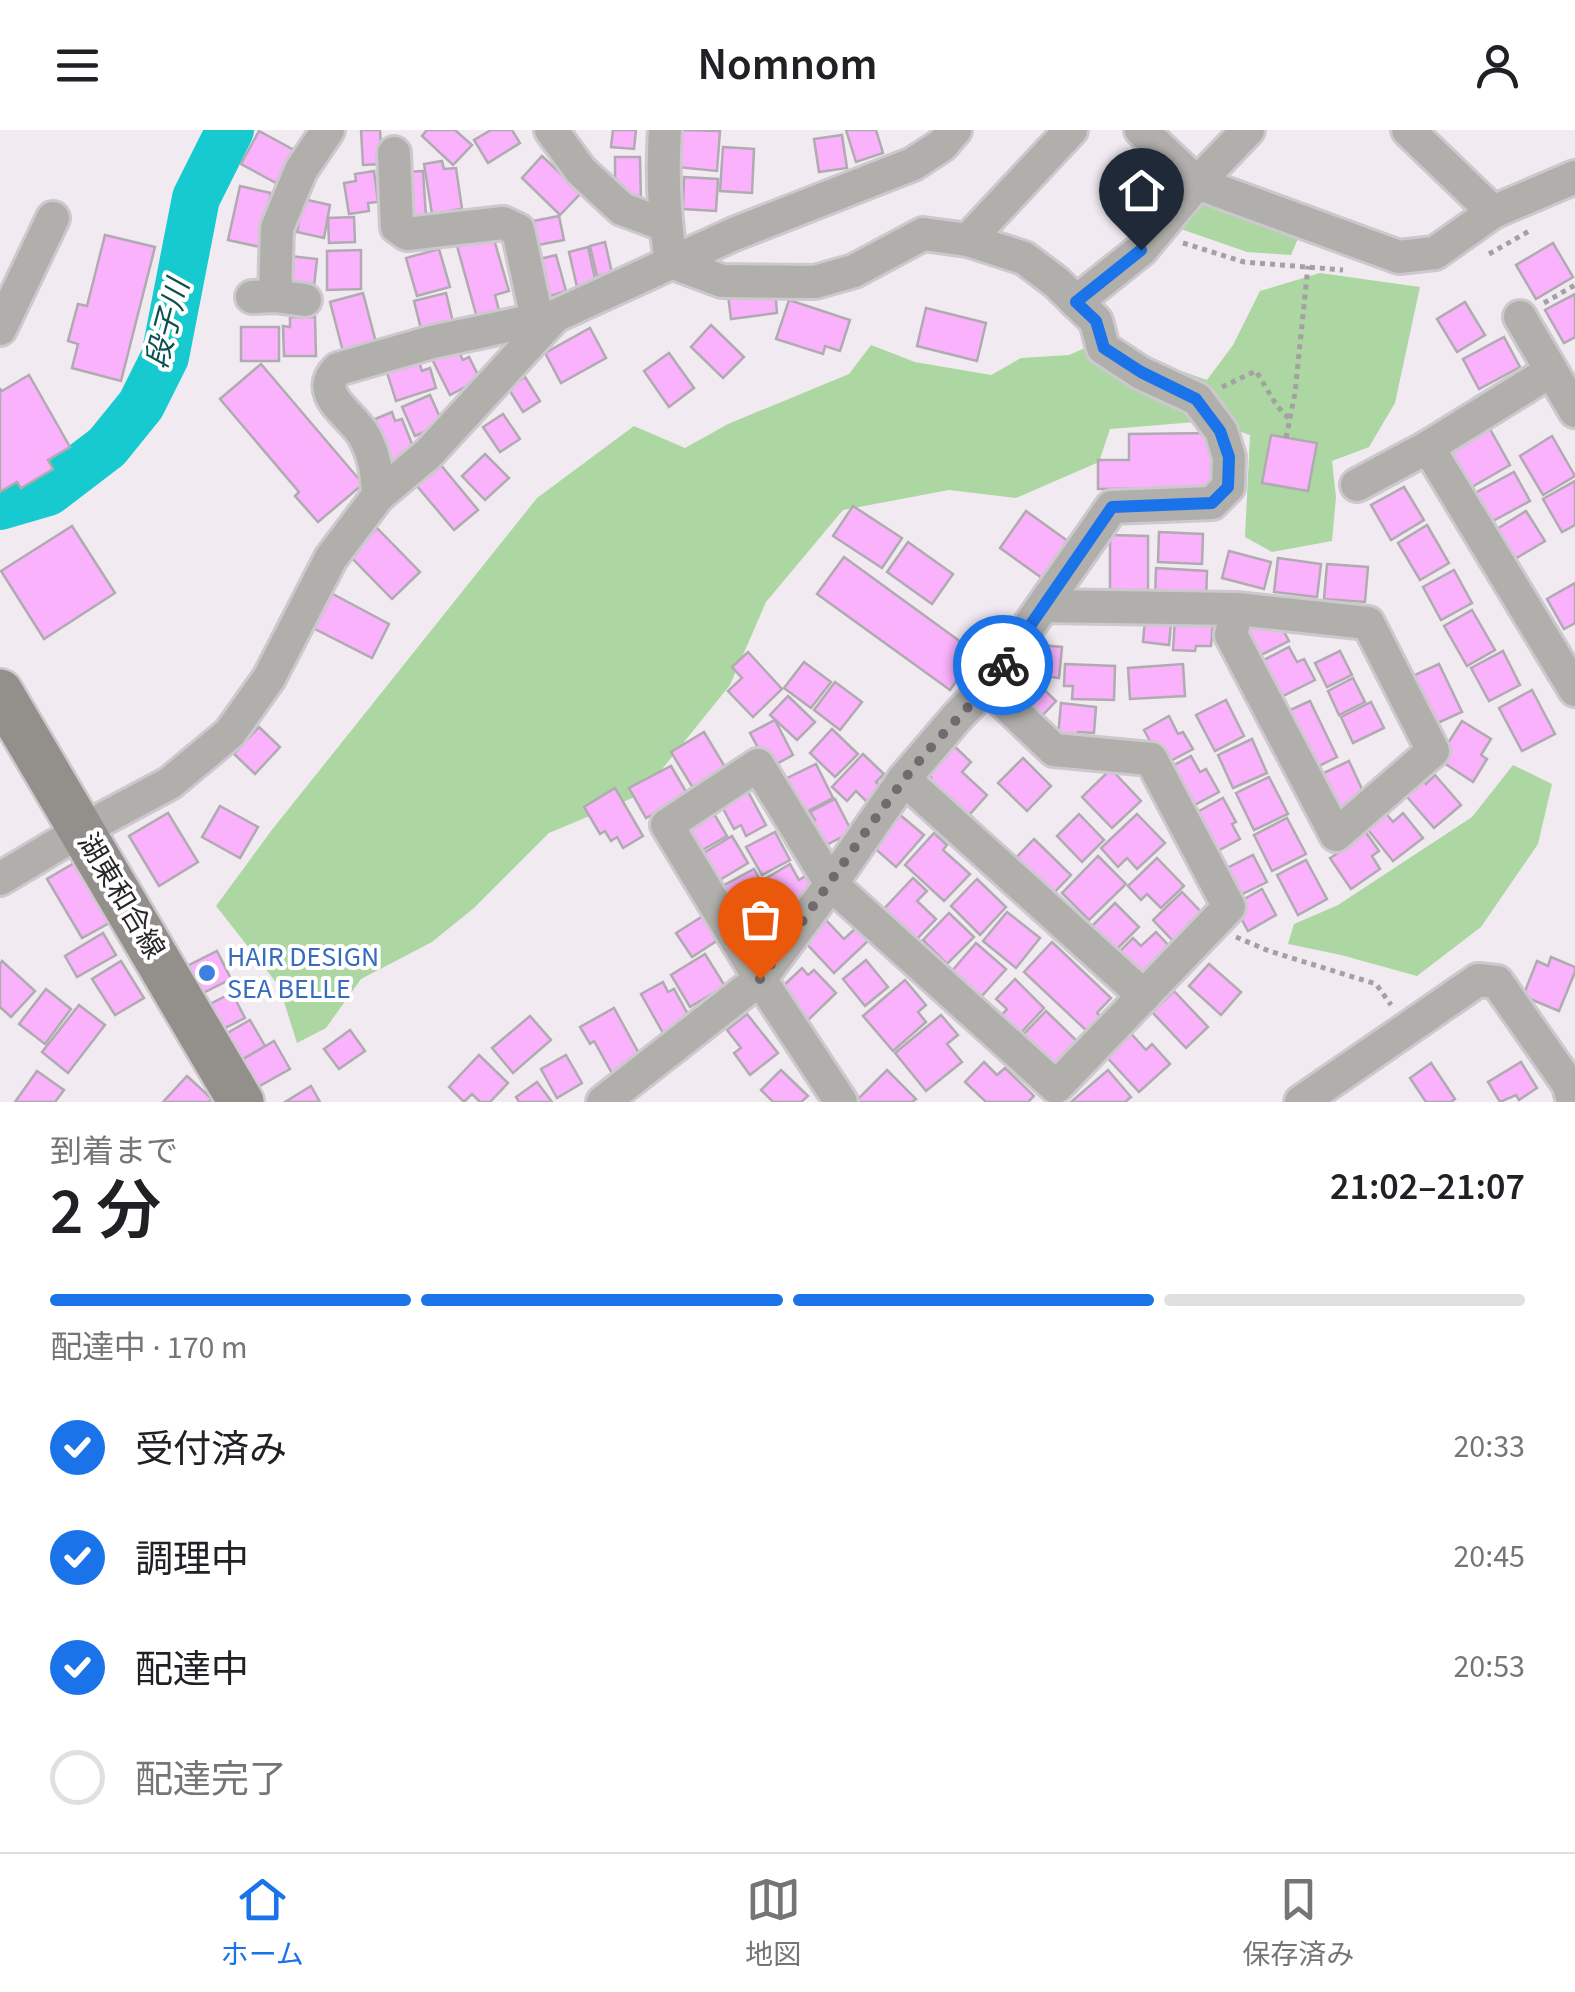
<!DOCTYPE html>
<html lang="ja">
<head>
<meta charset="utf-8">
<style>
	:root { --surface:#fff; --page:#f2f2f2; --text:#202124; --muted:#757577; --line:#e0e0e0; --accent:#1a73e8 }
	body { margin:0; font-family:"Source Sans 3","Noto Sans JP",sans-serif; background:var(--page); color:var(--text); height:100vh; display:flex; flex-direction:column; font-size:38px; white-space:nowrap }
	* { box-sizing:border-box; margin:0 }
	p { font-size:32px; color:var(--muted) }
	.icon { flex:none; width:55px; height:55px; fill:none; stroke:currentColor; stroke-width:2; stroke-linecap:round; stroke-linejoin:round }
	.map { position:relative; height:972px; overflow:hidden }
	.panel { display:flex; flex-direction:column; background:var(--surface); flex:1 }
	.panel>* { flex:none }
	.pin { position:absolute; display:grid; place-items:center; width:85px; height:85px; color:#fff; margin:-102px -42px; border-radius:50% 50% 50% 0; rotate:-45deg; box-shadow:0 0 10px #0007 }
	.pin .icon { rotate:45deg }
	.courier { position:absolute; display:grid; place-items:center; width:100px; height:100px; margin:-50px; border:8px solid #1a73e8; border-radius:50%; background:#fff; color:#222; box-shadow:0 2px 12px #0007 }
	.head em { font-style:normal; font-weight:600 }
	.head div { display:flex; flex-direction:column-reverse }
	.head { display:flex; align-items:center; justify-content:space-between; height:170px; padding:0 50px }
	h1 { font-size:65px; font-weight:600; line-height:75px }
	.bar { display:grid; grid-template-columns:repeat(4,1fr); gap:15px 10px; align-content:center; height:120px; padding:0 50px }
	.bar i { height:12px; border-radius:8px; background:var(--line) }
	.bar .current { background:var(--accent) }
	.bar p { grid-column:span 4 }
	ol { padding:0 50px; list-style:none }
	li { display:flex; align-items:center; gap:30px; height:110px }
	li p { margin-inline-start:auto }
	li .icon { padding:10px; border-radius:50%; background:var(--accent); color:#fff; stroke-width:4 }
	li:last-child { color:var(--muted) }
	li i { width:55px; height:55px; border:5px solid var(--line); border-radius:50% }
	header { display:flex; justify-content:space-between; align-items:center; height:130px; padding:0 50px; background:var(--surface); font-size:45px; font-weight:600 }
	.menu { display:flex; justify-content:space-around; align-items:center; height:140px; border-top:2px solid var(--line); background:var(--surface); font-size:28px; color:var(--muted) }
	.menu a { display:grid; justify-items:center; gap:5px }
	.menu .current { color:var(--accent) }
	.map>svg:first-child { display:block }
</style>
</head>
<body>
<header><svg class="icon" aria-label="menu" viewBox="0 0 24 24"><path d="M4 6h16M4 12h16M4 18h16"/></svg>Nomnom<svg class="icon" aria-label="person" viewBox="0 0 24 24"><circle cx="12" cy="8" r="4"/><path d="M4 21q1-7 8-7t8 7"/></svg></header>
<div class="map">
<svg width="1575" height="972" viewBox="0 0 1575 972">
	<rect width="100%" height="100%" fill="#f1ebf1"/>
	<!-- green -->
	<g fill="#add7a2">
		<polygon points="1201,67 1300,104 1291,125 1247,122 1172,96"/>
		<polygon points="1320,143 1420,157 1395,273 1369,317 1332,331 1336,367 1332,411 1272,422 1245,407 1250,305 1208,291 1110,299 1099,332 1016,368 949,360 843,380 766,472 730,555 642,664 549,703 474,778 432,812 361,849 326,898 297,913 279,856 216,776 271,701 537,368 634,296 685,318 728,294 849,244 871,215 915,232 991,245 1021,228 1069,225 1110,207 1161,234 1207,250 1233,215 1260,161"/>
		<polygon points="1513,635 1552,654 1538,714 1481,797 1417,846 1341,825 1288,814 1294,794 1338,775 1472,687"/>
	</g>
	<g fill="none" stroke-linecap="round" stroke-linejoin="round">
		<!-- river -->
		<polyline stroke="#17cacf" stroke-width="48" points="0,376 48,362 107,317 141,275 165,227 196,68 230,0"/>
	</g>
	<!-- building -->
	<g fill="#fab2fc" stroke="#b0abb0" stroke-width="2.5">
		<polygon points="361,0 380,0 382,34 363,35"/>
		<polygon points="427,0 455,0 472,15 453,35 422,6"/>
		<polygon points="491,0 512,0 520,13 488,33 474,10"/>
		<polygon points="613,0 636,0 634,19 611,17"/>
		<polygon points="679,0 720,1 717,41 676,37"/>
		<polygon points="846,0 876,0 883,23 856,32"/>
		<polygon points="259,1 294,20 276,53 241,34"/>
		<polygon points="842,5 847,38 819,42 814,9"/>
		<polygon points="723,17 754,19 752,63 720,61"/>
		<polygon points="542,26 581,63 560,85 522,48"/>
		<polygon points="615,27 640,27 641,72 615,72"/>
		<polygon points="442,31 444,39 456,38 462,79 453,80 454,86 433,90 424,34"/>
		<polygon points="374,41 378,72 368,73 369,81 349,84 344,53 356,51 355,44"/>
		<polygon points="423,41 426,87 404,88 400,42"/>
		<polygon points="684,47 718,49 716,81 683,79"/>
		<polygon points="240,56 271,63 260,117 228,110"/>
		<polygon points="303,69 330,75 324,108 297,102"/>
		<polygon points="559,86 564,110 533,116 528,92"/>
		<polygon points="354,87 355,112 329,113 328,88"/>
		<polygon points="105,105 155,117 121,251 72,238 78,214 68,211 78,174 87,176"/>
		<polygon points="493,106 509,161 495,165 501,188 479,195 457,116"/>
		<polygon points="605,112 612,143 597,146 590,116"/>
		<polygon points="1553,113 1573,147 1536,169 1516,135"/>
		<polygon points="588,117 596,153 577,157 569,122"/>
		<polygon points="439,119 450,157 417,166 406,128"/>
		<polygon points="361,120 361,159 327,160 327,121"/>
		<polygon points="556,125 566,161 547,167 536,130"/>
		<polygon points="290,126 317,129 313,166 286,162"/>
		<polygon points="775,160 777,183 731,189 728,165"/>
		<polygon points="363,163 378,220 345,229 330,172"/>
		<polygon points="446,163 455,200 423,207 414,171"/>
		<polygon points="1575,164 1575,207 1564,213 1545,180"/>
		<polygon points="789,170 850,190 840,221 825,216 823,224 776,209"/>
		<polygon points="1465,172 1485,205 1457,222 1437,189"/>
		<polygon points="926,178 986,193 977,231 917,216"/>
		<polygon points="290,187 315,187 316,226 284,226 283,196 290,197"/>
		<polygon points="711,195 744,227 723,248 691,217"/>
		<rect x="241" y="197" width="38" height="34"/>
		<polygon points="590,198 606,228 561,253 545,223"/>
		<polygon points="1504,207 1520,237 1479,259 1463,229"/>
		<polygon points="456,216 463,230 469,227 480,249 450,265 432,229"/>
		<polygon points="669,223 694,258 669,277 644,241"/>
		<polygon points="417,225 422,241 430,238 436,258 396,271 385,236"/>
		<polygon points="261,234 363,354 318,392 295,366 299,362 220,269"/>
		<polygon points="29,245 70,317 48,330 53,339 21,358 17,352 0,362 0,259 2,261"/>
		<polygon points="525,247 540,271 523,282 508,258"/>
		<polygon points="430,265 443,294 415,306 402,277"/>
		<polygon points="392,282 395,291 402,289 416,324 386,336 368,292"/>
		<polygon points="503,284 520,309 500,322 483,297"/>
		<polygon points="1490,299 1510,335 1470,358 1450,322"/>
		<polygon points="1212,303 1212,358 1098,359 1098,330 1129,330 1129,304"/>
		<polygon points="1271,305 1317,313 1308,361 1262,353"/>
		<polygon points="1552,306 1575,346 1543,365 1520,326"/>
		<polygon points="485,324 509,348 485,370 462,346"/>
		<polygon points="440,334 478,380 454,400 416,355"/>
		<polygon points="1514,342 1530,371 1491,392 1475,363"/>
		<polygon points="1575,351 1575,395 1562,402 1543,369"/>
		<polygon points="1404,357 1424,390 1391,410 1371,375"/>
		<polygon points="853,376 902,408 882,438 833,406"/>
		<polygon points="1026,381 1072,414 1046,451 1000,418"/>
		<polygon points="1526,381 1545,411 1515,429 1497,399"/>
		<polygon points="1427,395 1449,433 1420,450 1398,413"/>
		<polygon points="72,396 115,463 44,509 1,441"/>
		<polygon points="377,398 420,442 392,469 349,425"/>
		<polygon points="1159,402 1203,404 1202,434 1158,432"/>
		<polygon points="1110,405 1148,406 1148,466 1110,466"/>
		<polygon points="908,412 953,444 932,474 887,442"/>
		<polygon points="1229,421 1271,432 1264,459 1222,448"/>
		<polygon points="844,427 976,523 950,560 817,464"/>
		<polygon points="1278,428 1321,434 1317,467 1274,462"/>
		<polygon points="1327,434 1368,437 1365,472 1324,469"/>
		<polygon points="1156,438 1207,441 1206,472 1155,469"/>
		<polygon points="1454,440 1472,473 1441,490 1423,457"/>
		<polygon points="1575,453 1575,493 1564,499 1547,469"/>
		<polygon points="331,463 389,494 372,528 313,498"/>
		<polygon points="1472,480 1495,520 1467,536 1444,496"/>
		<polygon points="1175,488 1213,490 1211,516 1196,516 1195,521 1173,520"/>
		<polygon points="1277,489 1289,511 1255,528 1240,501 1260,490"/>
		<polygon points="1145,490 1171,493 1169,515 1143,512"/>
		<polygon points="1029,514 1062,517 1059,548 1026,544"/>
		<polygon points="1289,517 1297,532 1304,529 1315,550 1275,570 1256,534"/>
		<polygon points="1340,521 1352,545 1327,557 1315,533"/>
		<polygon points="1503,521 1520,555 1489,571 1471,538"/>
		<polygon points="748,522 782,559 753,587 728,561 742,548 732,537"/>
		<polygon points="804,532 831,552 811,578 784,558"/>
		<polygon points="1065,534 1115,536 1114,570 1072,569 1073,556 1064,556"/>
		<polygon points="1183,534 1185,566 1130,569 1128,538"/>
		<polygon points="1439,534 1462,582 1431,596 1408,548"/>
		<polygon points="1022,546 1027,552 1031,547 1056,571 1039,589 1008,560"/>
		<polygon points="1353,548 1365,572 1339,585 1328,561"/>
		<polygon points="835,552 862,572 840,600 814,580"/>
		<polygon points="1532,560 1555,604 1522,621 1499,578"/>
		<polygon points="788,566 815,592 797,610 770,585"/>
		<polygon points="1226,570 1244,606 1215,621 1196,585"/>
		<polygon points="1310,571 1337,627 1311,640 1279,585"/>
		<polygon points="1371,572 1384,598 1353,613 1341,587"/>
		<polygon points="1061,573 1096,577 1094,603 1078,602 1078,608 1058,607"/>
		<polygon points="1169,586 1178,604 1183,602 1193,619 1163,635 1144,600"/>
		<polygon points="775,590 793,625 769,638 750,603"/>
		<polygon points="1462,591 1491,609 1481,625 1487,629 1473,652 1438,629"/>
		<polygon points="259,597 280,617 255,644 234,624"/>
		<polygon points="832,599 858,624 835,647 810,623"/>
		<polygon points="704,602 728,642 696,663 671,622"/>
		<polygon points="1252,609 1267,643 1233,658 1218,625"/>
		<polygon points="950,612 971,632 962,642 987,665 962,693 923,656 931,647 924,641"/>
		<polygon points="863,624 884,644 876,652 884,660 870,675 856,661 847,671 832,657"/>
		<polygon points="1191,626 1200,642 1206,639 1219,662 1185,680 1163,641"/>
		<polygon points="1023,628 1051,656 1027,681 998,653"/>
		<polygon points="1349,631 1362,659 1336,687 1313,648"/>
		<polygon points="816,634 833,668 800,685 783,650"/>
		<polygon points="671,636 688,665 646,688 629,658"/>
		<polygon points="1111,639 1141,671 1112,698 1082,667"/>
		<polygon points="1419,645 1426,654 1435,645 1461,675 1434,698 1401,660"/>
		<polygon points="1269,647 1288,684 1254,700 1236,663"/>
		<polygon points="745,656 766,695 746,706 741,695 734,699 718,669"/>
		<polygon points="615,658 643,706 623,718 617,707 611,711 605,701 600,704 584,677"/>
		<polygon points="1223,668 1236,692 1232,694 1240,709 1210,725 1190,686"/>
		<polygon points="835,669 852,702 820,718 808,694 815,690 810,682"/>
		<polygon points="220,676 258,697 240,728 202,707"/>
		<polygon points="710,677 727,706 697,723 680,694"/>
		<polygon points="1384,681 1393,692 1403,683 1423,708 1393,731 1365,696"/>
		<polygon points="168,683 198,732 159,756 129,706"/>
		<polygon points="899,684 924,705 896,737 871,715"/>
		<polygon points="1079,684 1104,710 1082,732 1057,706"/>
		<polygon points="1137,684 1165,713 1137,739 1127,728 1118,737 1101,718"/>
		<polygon points="1287,688 1306,724 1272,741 1254,705"/>
		<polygon points="1360,694 1379,721 1372,726 1380,739 1351,759 1330,728 1346,718 1339,708"/>
		<polygon points="775,702 790,730 762,745 746,717"/>
		<polygon points="934,703 947,715 943,720 970,744 944,771 905,735"/>
		<polygon points="732,706 748,733 713,754 697,727"/>
		<polygon points="1034,709 1071,745 1048,769 1011,733"/>
		<polygon points="1253,725 1267,752 1232,769 1219,742"/>
		<polygon points="1098,726 1126,754 1089,790 1062,763"/>
		<polygon points="1157,728 1184,756 1161,778 1147,764 1141,770 1128,756"/>
		<polygon points="1306,730 1327,769 1298,785 1277,745"/>
		<polygon points="76,732 111,792 82,808 47,749"/>
		<polygon points="790,734 799,750 807,745 815,759 782,778 765,749"/>
		<polygon points="754,739 768,764 731,784 717,759"/>
		<polygon points="913,748 927,761 917,771 936,789 912,814 880,783"/>
		<polygon points="977,749 1006,777 980,805 951,776"/>
		<polygon points="1262,759 1276,785 1248,801 1234,775"/>
		<polygon points="1182,762 1206,787 1177,815 1153,790"/>
		<polygon points="757,770 770,793 777,789 785,804 752,823 731,785"/>
		<polygon points="1115,773 1139,797 1111,825 1087,801"/>
		<polygon points="1007,782 1040,808 1016,838 983,811"/>
		<polygon points="949,783 974,807 947,834 923,810"/>
		<polygon points="706,784 721,808 692,827 676,803"/>
		<polygon points="825,789 844,809 857,797 869,810 834,843 803,810"/>
		<polygon points="1156,802 1174,821 1144,851 1117,824 1133,808 1141,816"/>
		<polygon points="103,803 116,825 77,847 65,826"/>
		<polygon points="1052,812 1111,868 1097,883 1104,890 1090,904 1024,842"/>
		<polygon points="976,813 1006,839 981,867 952,841"/>
		<polygon points="217,821 231,849 201,864 187,836"/>
		<polygon points="705,824 725,856 690,877 671,845"/>
		<polygon points="1551,827 1575,837 1575,842 1559,881 1523,866 1537,831 1548,836"/>
		<polygon points="866,830 888,857 865,876 843,849"/>
		<polygon points="2,831 35,861 11,887 0,877 0,834"/>
		<polygon points="121,831 144,868 115,885 92,849"/>
		<polygon points="1209,834 1241,862 1221,885 1189,856"/>
		<polygon points="802,838 808,845 814,840 836,863 804,894 781,858"/>
		<polygon points="1015,849 1044,878 1018,906 999,888 1007,879 996,869"/>
		<polygon points="905,850 926,875 918,882 926,892 893,921 863,886"/>
		<polygon points="663,852 668,862 674,859 690,888 663,903 641,864"/>
		<polygon points="46,859 71,879 45,914 19,894"/>
		<polygon points="1174,861 1208,897 1186,918 1152,882"/>
		<polygon points="232,863 245,888 221,900 208,875"/>
		<polygon points="79,875 105,895 68,943 42,922"/>
		<polygon points="614,878 642,929 613,945 594,911 590,914 580,897"/>
		<polygon points="1046,881 1078,912 1052,939 1020,908"/>
		<polygon points="747,884 778,923 750,945 734,923 741,918 727,900"/>
		<polygon points="941,885 958,905 947,914 962,932 926,961 895,923"/>
		<polygon points="530,886 551,910 513,943 492,918"/>
		<polygon points="250,890 265,916 240,931 224,905"/>
		<polygon points="350,900 365,921 339,939 324,919"/>
		<polygon points="1128,900 1146,920 1152,914 1170,934 1139,962 1103,923"/>
		<polygon points="274,911 290,939 256,958 240,931"/>
		<polygon points="479,925 508,953 490,972 480,972 472,964 464,972 449,957"/>
		<polygon points="566,925 582,953 557,968 541,939"/>
		<polygon points="984,932 997,945 1005,938 1034,966 1028,972 986,972 965,952"/>
		<polygon points="1521,932 1537,958 1519,970 1516,965 1500,972 1488,952"/>
		<polygon points="1431,933 1455,969 1451,972 1426,972 1410,948"/>
		<polygon points="781,940 808,966 801,972 773,972 761,960"/>
		<polygon points="887,940 916,969 912,972 855,972"/>
		<polygon points="1108,940 1131,967 1125,972 1071,972"/>
		<polygon points="37,941 64,960 55,972 15,972"/>
		<polygon points="187,946 212,969 209,972 163,972"/>
		<polygon points="537,952 552,972 519,972 516,967"/>
		<polygon points="311,956 320,972 285,972"/>
	</g>
	<g fill="none" stroke-linecap="round" stroke-linejoin="round">
		<defs>
			<g id="street">
				<polyline points="551,0 581,41 622,79 665,95"/>
				<polyline points="1141,0 1197,53 1399,127 1435,123 1493,82"/>
				<polyline points="1408,0 1493,82 1575,47"/>
				<polyline points="394,23 397,97 407,104 503,93 518,100 537,189"/>
				<polyline points="968,110 1071,0"/>
				<polyline points="275,166 277,98 301,40 328,0"/>
				<polyline points="252,167 275,166 305,170"/>
				<polyline points="1076,172 1141,120 1197,53 1248,0"/>
				<polyline points="1520,187 1575,281"/>
				<polyline points="0,199 53,88"/>
				<polyline points="1551,241 1428,317 1575,560"/>
				<polyline points="1357,355 1428,317"/>
				<path d="M378,366C377,343 375,324 363,304C350,283 313,264 338,239L432,212L555,186"/>
				<polyline points="1044,476 1237,479 1231,505 1336,705 1433,621 1368,493 1237,479"/>
				<polyline points="904,649 1144,866"/>
				<polyline points="0,749 82,700 170,653 230,603 269,548 331,428 378,366 428,324 555,186 734,104 913,34 942,15 955,0"/>
				<path d="M603,972L760,849L831,754L904,649L957,587L987,556L1112,377L1212,373L1228,357L1229,327L1221,301L1197,269L1141,243L1103,218L1096,191L1056,152L1024,128L968,110L923,104L854,141L815,152L722,151L671,132C664,87 662,45 665,0"/>
				<polyline points="841,972 760,849 667,695 758,635 831,754 1056,957 1229,777 1151,629 1054,620 987,556"/>
				<polyline points="1301,972 1478,850 1497,852 1569,955 1573,972"/>
			</g>
			<polyline id="secondary" points="0,562 241,972"/>
		</defs>
		<!-- street casing -->
		<use href="#street" stroke="#cdc8cd" stroke-width="38"/>
		<!-- secondary casing -->
		<use href="#secondary" stroke="#cdc8cd" stroke-width="50"/>
		<!-- path -->
		<g stroke="#a4a0a4" stroke-width="5" stroke-dasharray="5 5" stroke-linecap="butt">
			<polyline points="1183,113 1244,132 1343,140"/>
			<polyline points="1489,124 1531,100"/>
			<polyline points="1544,173 1575,155"/>
			<polyline points="1222,257 1256,241 1277,276 1290,290"/>
			<polyline points="1286,308 1295,263 1308,136"/>
			<polyline points="1236,807 1269,821 1376,854 1391,875"/>
		</g>
		<!-- street -->
		<use href="#street" stroke="#b1afac" stroke-width="32"/>
		<!-- secondary -->
		<use href="#secondary" stroke="#93908c" stroke-width="45"/>
	</g>
	<g fill="none" stroke-linecap="round" stroke-linejoin="round">
		<!-- done -->
		<path stroke="#6f6b6f" stroke-width="10" stroke-dasharray="0 18" d="M760,849C809,784 854,716 903,651C934,610 973,576 1003,535"/>
		<!-- route -->
		<polyline stroke="#1a73e8" stroke-width="12" points="1003,535 1112,377 1212,373 1228,357 1229,327 1220,301 1196,269 1141,242 1104,218 1096,191 1076,172 1141,120"/>
	</g>
	<!-- markers -->
	<circle fill="#3f7fe0" stroke="#fff" stroke-width="4" cx="207" cy="843" r="10"/>
	<g text-anchor="middle" dominant-baseline="central" stroke-width="8" stroke-linejoin="round" paint-order="stroke">
		<!-- street labels -->
		<g font-size="28" fill="#292629" stroke="#fff">
			<text transform="translate(121 766) rotate(59)">湖東和合線</text>
		</g>
		<!-- shop labels -->
		<g font-size="28" fill="#366cbe" stroke="#fff" text-anchor="start">
			<text x="227" y="827">HAIR DESIGN<tspan x="227" dy="32">SEA BELLE</tspan></text>
		</g>
		<!-- water labels -->
		<g font-size="30" font-style="italic" fill="#0b5052" stroke="#fff">
			<text transform="translate(168 194) rotate(-75)">段子川</text>
		</g>
	</g>
</svg>
<div class="pin" style="left:760px;top:849px;background:#ea580c"><svg class="icon" aria-label="bag" viewBox="0 0 24 24"><path d="M5 8h14l-1 12H6zM9 8a3 3 0 0 1 6 0"/></svg></div>
<div class="pin" style="left:1141px;top:120px;background:#1f2937"><svg class="icon" aria-label="home" viewBox="0 0 24 24"><path d="M3 11l9-7 9 7M6 9v11h12V9"/></svg></div>
<div class="courier" style="left:1003px;top:535px"><svg class="icon" aria-label="bike" viewBox="0 0 24 24"><circle cx="6" cy="16" r="4"/><circle cx="18" cy="16" r="4"/><path d="M6 16l4-8h5l3 8M10 8l3 8H6M13 5h3"/></svg></div>
</div>
<section class="panel">
<div class="head"><div><h1>2 分</h1><p>到着まで</p></div><em>21:02–21:07</em></div>
<div class="bar"><i class="current"></i><i class="current"></i><i class="current"></i><i></i><p>配達中 · 170 m</p></div>
<ol>
<li><svg class="icon" aria-label="check" viewBox="0 0 24 24"><path d="M5 12l5 5 9-10"/></svg>受付済み<p>20:33</p></li>
<li><svg class="icon" aria-label="check" viewBox="0 0 24 24"><path d="M5 12l5 5 9-10"/></svg>調理中<p>20:45</p></li>
<li><svg class="icon" aria-label="check" viewBox="0 0 24 24"><path d="M5 12l5 5 9-10"/></svg>配達中<p>20:53</p></li>
<li><i></i>配達完了</li>
</ol>
</section>
<nav class="menu">
<a class="current"><svg class="icon" aria-label="home" viewBox="0 0 24 24"><path d="M3 11l9-7 9 7M6 9v11h12V9"/></svg>ホーム</a>
<a><svg class="icon" aria-label="map" viewBox="0 0 24 24"><path d="M3 6l6-2 6 2 6-2v14l-6 2-6-2-6 2zM9 4v14M15 6v14"/></svg>地図</a>
<a><svg class="icon" aria-label="saved" viewBox="0 0 24 24"><path d="M7 4h10v16l-5-4-5 4z"/></svg>保存済み</a>
</nav>
</body>
</html>
